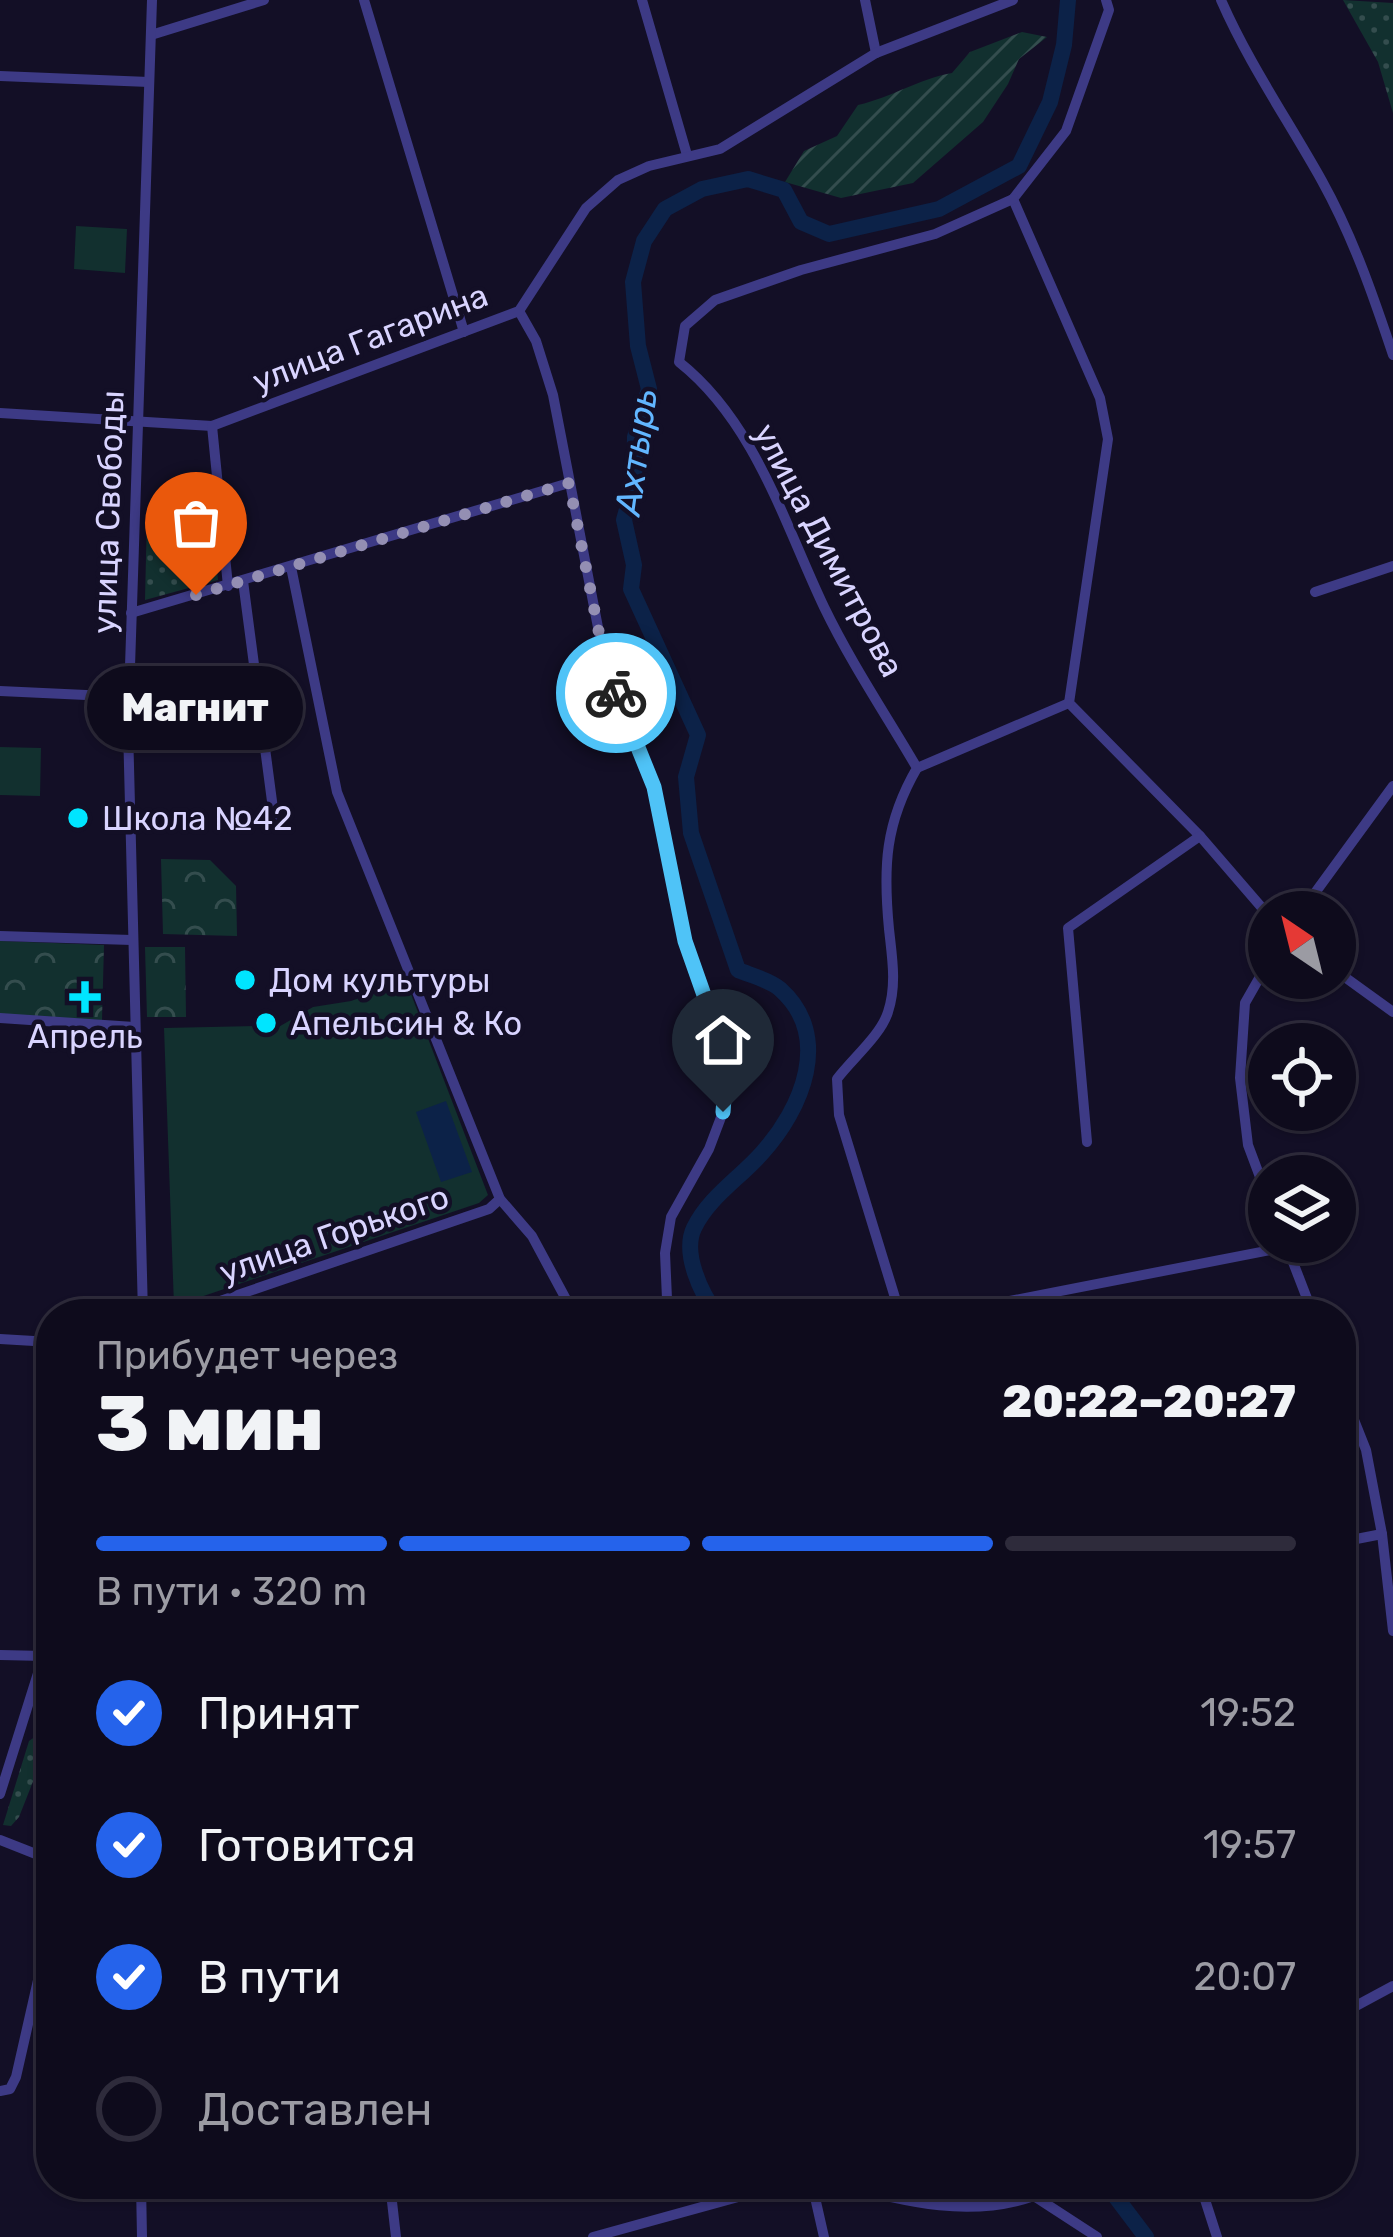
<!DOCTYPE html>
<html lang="ru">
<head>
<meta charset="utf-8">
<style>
	:root { --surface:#0e0b1c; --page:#1c1929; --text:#f1f3f6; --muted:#9b9ba3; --line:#2e2b3b; --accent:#2563eb }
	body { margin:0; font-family:Rubik,sans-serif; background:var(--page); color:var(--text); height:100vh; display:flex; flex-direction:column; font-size:45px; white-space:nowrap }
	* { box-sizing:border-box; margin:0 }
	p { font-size:39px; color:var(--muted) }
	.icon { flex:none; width:66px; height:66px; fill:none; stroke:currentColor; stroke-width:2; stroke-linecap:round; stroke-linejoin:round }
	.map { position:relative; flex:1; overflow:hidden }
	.panel { position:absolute; left:36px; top:1299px; width:1320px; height:900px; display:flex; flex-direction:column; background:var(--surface); border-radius:48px; box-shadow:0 3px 9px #0004,0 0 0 3px var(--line) }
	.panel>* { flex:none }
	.needle { width:78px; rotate:325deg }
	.fabs { position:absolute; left:1248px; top:891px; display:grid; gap:24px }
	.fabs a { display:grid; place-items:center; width:108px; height:108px; border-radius:50%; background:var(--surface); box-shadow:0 3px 9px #0004,0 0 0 3px var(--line); font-size:60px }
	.pin { position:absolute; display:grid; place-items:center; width:102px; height:102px; color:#fff; margin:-123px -51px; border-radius:50% 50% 50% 0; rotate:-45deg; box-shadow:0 0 12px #0007 }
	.pin .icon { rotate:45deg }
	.courier { position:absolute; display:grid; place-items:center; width:120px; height:120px; margin:-60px; border:9px solid #4fc3f7; border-radius:50%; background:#fff; color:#222; box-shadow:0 3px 15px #0007 }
	.bubble { position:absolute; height:84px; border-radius:42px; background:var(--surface); box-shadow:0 3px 9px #0004,0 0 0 3px var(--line); font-size:39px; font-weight:800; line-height:84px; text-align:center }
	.headline em { font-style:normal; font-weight:800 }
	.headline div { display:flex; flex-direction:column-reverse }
	.headline { display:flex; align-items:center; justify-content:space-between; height:204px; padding:0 60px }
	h1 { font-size:78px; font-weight:800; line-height:90px }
	.bar { display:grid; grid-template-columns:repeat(4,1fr); gap:18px 12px; align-content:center; height:144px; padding:0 60px }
	.bar i { height:15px; border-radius:9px; background:var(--line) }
	.bar .active { background:var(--accent) }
	.bar p { grid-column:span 4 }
	ol { padding:0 60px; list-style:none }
	li { display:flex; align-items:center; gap:36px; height:132px }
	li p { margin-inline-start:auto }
	li .icon { padding:12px; border-radius:50%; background:var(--accent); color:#fff; stroke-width:4 }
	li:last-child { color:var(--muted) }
	li i { width:66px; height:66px; border:6px solid var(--line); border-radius:50% }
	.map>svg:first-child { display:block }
</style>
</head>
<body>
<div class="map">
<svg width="1393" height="2237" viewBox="0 0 1393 2237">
	<defs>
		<pattern id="grass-dots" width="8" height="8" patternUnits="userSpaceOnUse" patternTransform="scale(3)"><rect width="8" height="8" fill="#12302f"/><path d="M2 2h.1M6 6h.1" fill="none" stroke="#344d4e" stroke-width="1.8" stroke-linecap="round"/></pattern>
		<pattern id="park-crowns" width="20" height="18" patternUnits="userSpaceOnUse" patternTransform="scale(3)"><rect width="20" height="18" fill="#12302f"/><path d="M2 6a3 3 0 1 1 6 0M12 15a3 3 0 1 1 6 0" fill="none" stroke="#344d4e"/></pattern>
		<pattern id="garden-furrows" width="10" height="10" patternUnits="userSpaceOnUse" patternTransform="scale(3)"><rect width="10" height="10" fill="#12302f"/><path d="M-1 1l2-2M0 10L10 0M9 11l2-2" fill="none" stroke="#344d4e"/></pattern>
	</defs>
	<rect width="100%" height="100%" fill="#130f26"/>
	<!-- grass -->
	<g fill="url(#grass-dots)">
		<polygon points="1343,0 1393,3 1393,113 1378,62"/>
		<polygon points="211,510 218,580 145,600 147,515"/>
		<polygon points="51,1716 51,1736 19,1817 11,1826 3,1825 29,1741 43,1731"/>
	</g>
	<!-- park -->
	<g fill="url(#park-crowns)">
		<polygon points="161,859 210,860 236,886 237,936 163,934"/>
		<polygon points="0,941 104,945 102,1020 0,1015"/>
		<polygon points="145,947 185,947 186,1017 147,1017"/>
	</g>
	<!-- garden -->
	<path fill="url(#garden-furrows)" d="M1022,32L1047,37L1019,59L1008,84L983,122L913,183L841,198L785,182L804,151L837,136L858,105C893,97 918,79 952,73L970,52Z"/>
	<!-- pitch -->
	<g fill="#12302f">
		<polygon points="76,226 127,229 125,273 74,269"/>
		<polygon points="0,747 41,748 40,796 0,795"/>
		<polygon points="406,981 488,1195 479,1203 174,1306 164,1028 257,1026 263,1036 313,1007 351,1001"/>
	</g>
	<!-- water -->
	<polygon fill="#0c2248" points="446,1101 472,1172 441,1182 416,1112"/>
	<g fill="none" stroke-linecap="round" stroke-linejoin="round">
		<!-- river -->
		<g stroke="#0c2248" stroke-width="16">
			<path d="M717,1314C701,1294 682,1253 694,1228C709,1197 740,1178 762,1153C802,1109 833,1036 780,989C770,980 750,975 738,970L691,833L686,777L698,735L631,589L634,565L624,520L634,484L635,437L649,389L638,346L633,282L644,241L665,209L702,189L748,179L784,190L801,222L829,234L939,209L1019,166L1050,102L1064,45L1068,0"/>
			<polyline points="1106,2184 1146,2237"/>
		</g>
		<!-- minor -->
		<g stroke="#3d3a85" stroke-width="10">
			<polyline points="364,0 464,332"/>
			<polyline points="642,0 687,155"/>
			<polyline points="865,0 876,53"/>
			<polyline points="1106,0 1109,10 1066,131 1013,199 1100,398 1108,439 1069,703 1200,836 1269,916"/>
			<path d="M1221,0C1249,64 1288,120 1322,181C1353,237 1373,295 1393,355"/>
			<polyline points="151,35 264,0"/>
			<polyline points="0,76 149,82"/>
			<polyline points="519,311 536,341 553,395 602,648 616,694 654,787 685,941 710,1012 726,1073 723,1112 709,1149 671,1217 665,1253 667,1299 655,1314"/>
			<polyline points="0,413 212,426 519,311 586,208 618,180 649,166 720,149 876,53 1013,0"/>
			<polyline points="212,426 228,586"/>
			<polyline points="291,567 337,792 500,1199 532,1236 574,1314"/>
			<polyline points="243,581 275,824"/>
			<polyline points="1315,592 1393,566"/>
			<polyline points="131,613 569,483"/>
			<polyline points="0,691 129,697"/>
			<polyline points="917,768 1069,703"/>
			<polyline points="1301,912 1393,786"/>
			<polyline points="0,936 132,940"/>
			<polyline points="1269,961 1245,1003 1240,1078 1248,1145 1269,1201"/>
			<polyline points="1335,970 1393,1012"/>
			<polyline points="0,1018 134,1027"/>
			<polyline points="1087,1142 1068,928 1200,836"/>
			<polyline points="1286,1244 1313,1314"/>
			<polyline points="143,1314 128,727 152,0"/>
			<polyline points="182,1314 489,1209 500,1199"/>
			<path d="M900,1314L839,1115L837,1079C852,1059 881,1035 888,1012C897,985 892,957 889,929C883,867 885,823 917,768C886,715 851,663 824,607C784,523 755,422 679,362L685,326L715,300L801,270L935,234L1013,199"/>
			<polyline points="943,1314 1286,1247"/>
			<polyline points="0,1339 51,1342"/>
			<polyline points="1341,1387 1366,1450 1382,1534 1393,1631"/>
			<polyline points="1341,1542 1382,1534"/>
			<polyline points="0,1655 45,1656"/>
			<polyline points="0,1794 51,1632"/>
			<polyline points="0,1840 51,1860"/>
			<polyline points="1341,2014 1393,1986"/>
			<polyline points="0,2091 10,2089 16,2077 51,1923"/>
			<polyline points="141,2184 142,2237"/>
			<polyline points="390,2184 396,2237"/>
			<polyline points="812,2184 824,2237"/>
			<path d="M838,2184C904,2201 968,2219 1034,2196L1097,2237"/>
			<polyline points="1200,2184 1217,2237"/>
			<polyline points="593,2237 785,2184"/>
		</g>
	</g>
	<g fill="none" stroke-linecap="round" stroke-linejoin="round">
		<!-- done -->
		<polyline stroke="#948fb3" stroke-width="12" stroke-dasharray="0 21.6" points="196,595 569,483 602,648 616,693"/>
		<!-- route -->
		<polyline stroke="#4fc3f7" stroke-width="15" points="616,693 654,787 685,941 710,1012 726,1073 723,1112"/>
	</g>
	<!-- markers -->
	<g fill="#00e5ff" stroke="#130f26" stroke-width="4.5">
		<circle cx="78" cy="818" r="12"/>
		<circle cx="245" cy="980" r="12"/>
		<path d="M79 979h12v12h12v12h-12v12h-12v-12h-12v-12h12z"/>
		<circle cx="266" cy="1023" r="12"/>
	</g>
	<g text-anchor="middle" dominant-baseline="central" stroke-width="9" stroke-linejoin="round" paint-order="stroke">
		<!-- street labels -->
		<g font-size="33" fill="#d9d4ff" stroke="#130f26">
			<text transform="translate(370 338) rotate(-21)">улица Гагарина</text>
			<text transform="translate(108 512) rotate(-88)">улица Свободы</text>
			<text transform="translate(829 550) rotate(62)">улица Димитрова</text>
			<text transform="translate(334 1234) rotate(-19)">улица Горького</text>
		</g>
		<!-- poi labels -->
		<g font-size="33" fill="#d9d4ff" stroke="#130f26" text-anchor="start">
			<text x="102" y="818">Школа №42</text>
			<text x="269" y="980">Дом культуры</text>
			<text x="290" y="1023">Апельсин &amp; Ко</text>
			<text x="85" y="1036" text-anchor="middle">Апрель</text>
		</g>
		<!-- water labels -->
		<g font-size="36" font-style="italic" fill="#62b6ff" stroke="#130f26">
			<text transform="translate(636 452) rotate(-82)">Ахтырь</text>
		</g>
	</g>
</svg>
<div class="fabs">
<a><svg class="needle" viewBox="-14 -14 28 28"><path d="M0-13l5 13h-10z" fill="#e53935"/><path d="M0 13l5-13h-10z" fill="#9b9ba3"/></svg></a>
<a><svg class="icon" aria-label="locate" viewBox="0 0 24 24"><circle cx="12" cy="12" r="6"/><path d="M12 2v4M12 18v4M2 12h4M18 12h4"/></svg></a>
<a><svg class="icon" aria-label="layers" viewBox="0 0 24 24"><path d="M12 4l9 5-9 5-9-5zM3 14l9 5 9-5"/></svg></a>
</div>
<div class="pin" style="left:196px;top:595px;background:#ea580c"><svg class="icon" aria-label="bag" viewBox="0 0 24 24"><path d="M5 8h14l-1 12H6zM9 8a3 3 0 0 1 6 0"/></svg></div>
<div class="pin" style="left:723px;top:1112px;background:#1f2937"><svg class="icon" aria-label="home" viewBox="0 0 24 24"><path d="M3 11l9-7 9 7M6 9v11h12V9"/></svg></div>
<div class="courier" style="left:616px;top:693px"><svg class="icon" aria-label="bike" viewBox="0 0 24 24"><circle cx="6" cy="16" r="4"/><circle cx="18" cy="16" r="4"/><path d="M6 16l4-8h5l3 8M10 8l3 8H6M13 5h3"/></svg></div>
<div class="bubble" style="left:87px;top:666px;width:216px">Магнит</div>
<section class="panel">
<div class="headline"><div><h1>3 мин</h1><p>Прибудет через</p></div><em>20:22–20:27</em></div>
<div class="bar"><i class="active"></i><i class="active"></i><i class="active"></i><i></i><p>В пути · 320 m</p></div>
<ol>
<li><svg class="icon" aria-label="check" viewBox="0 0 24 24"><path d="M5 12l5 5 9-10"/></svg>Принят<p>19:52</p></li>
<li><svg class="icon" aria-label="check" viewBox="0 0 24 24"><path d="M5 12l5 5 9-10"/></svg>Готовится<p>19:57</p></li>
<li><svg class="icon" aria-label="check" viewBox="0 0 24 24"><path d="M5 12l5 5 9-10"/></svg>В пути<p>20:07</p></li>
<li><i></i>Доставлен</li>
</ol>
</section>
</div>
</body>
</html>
